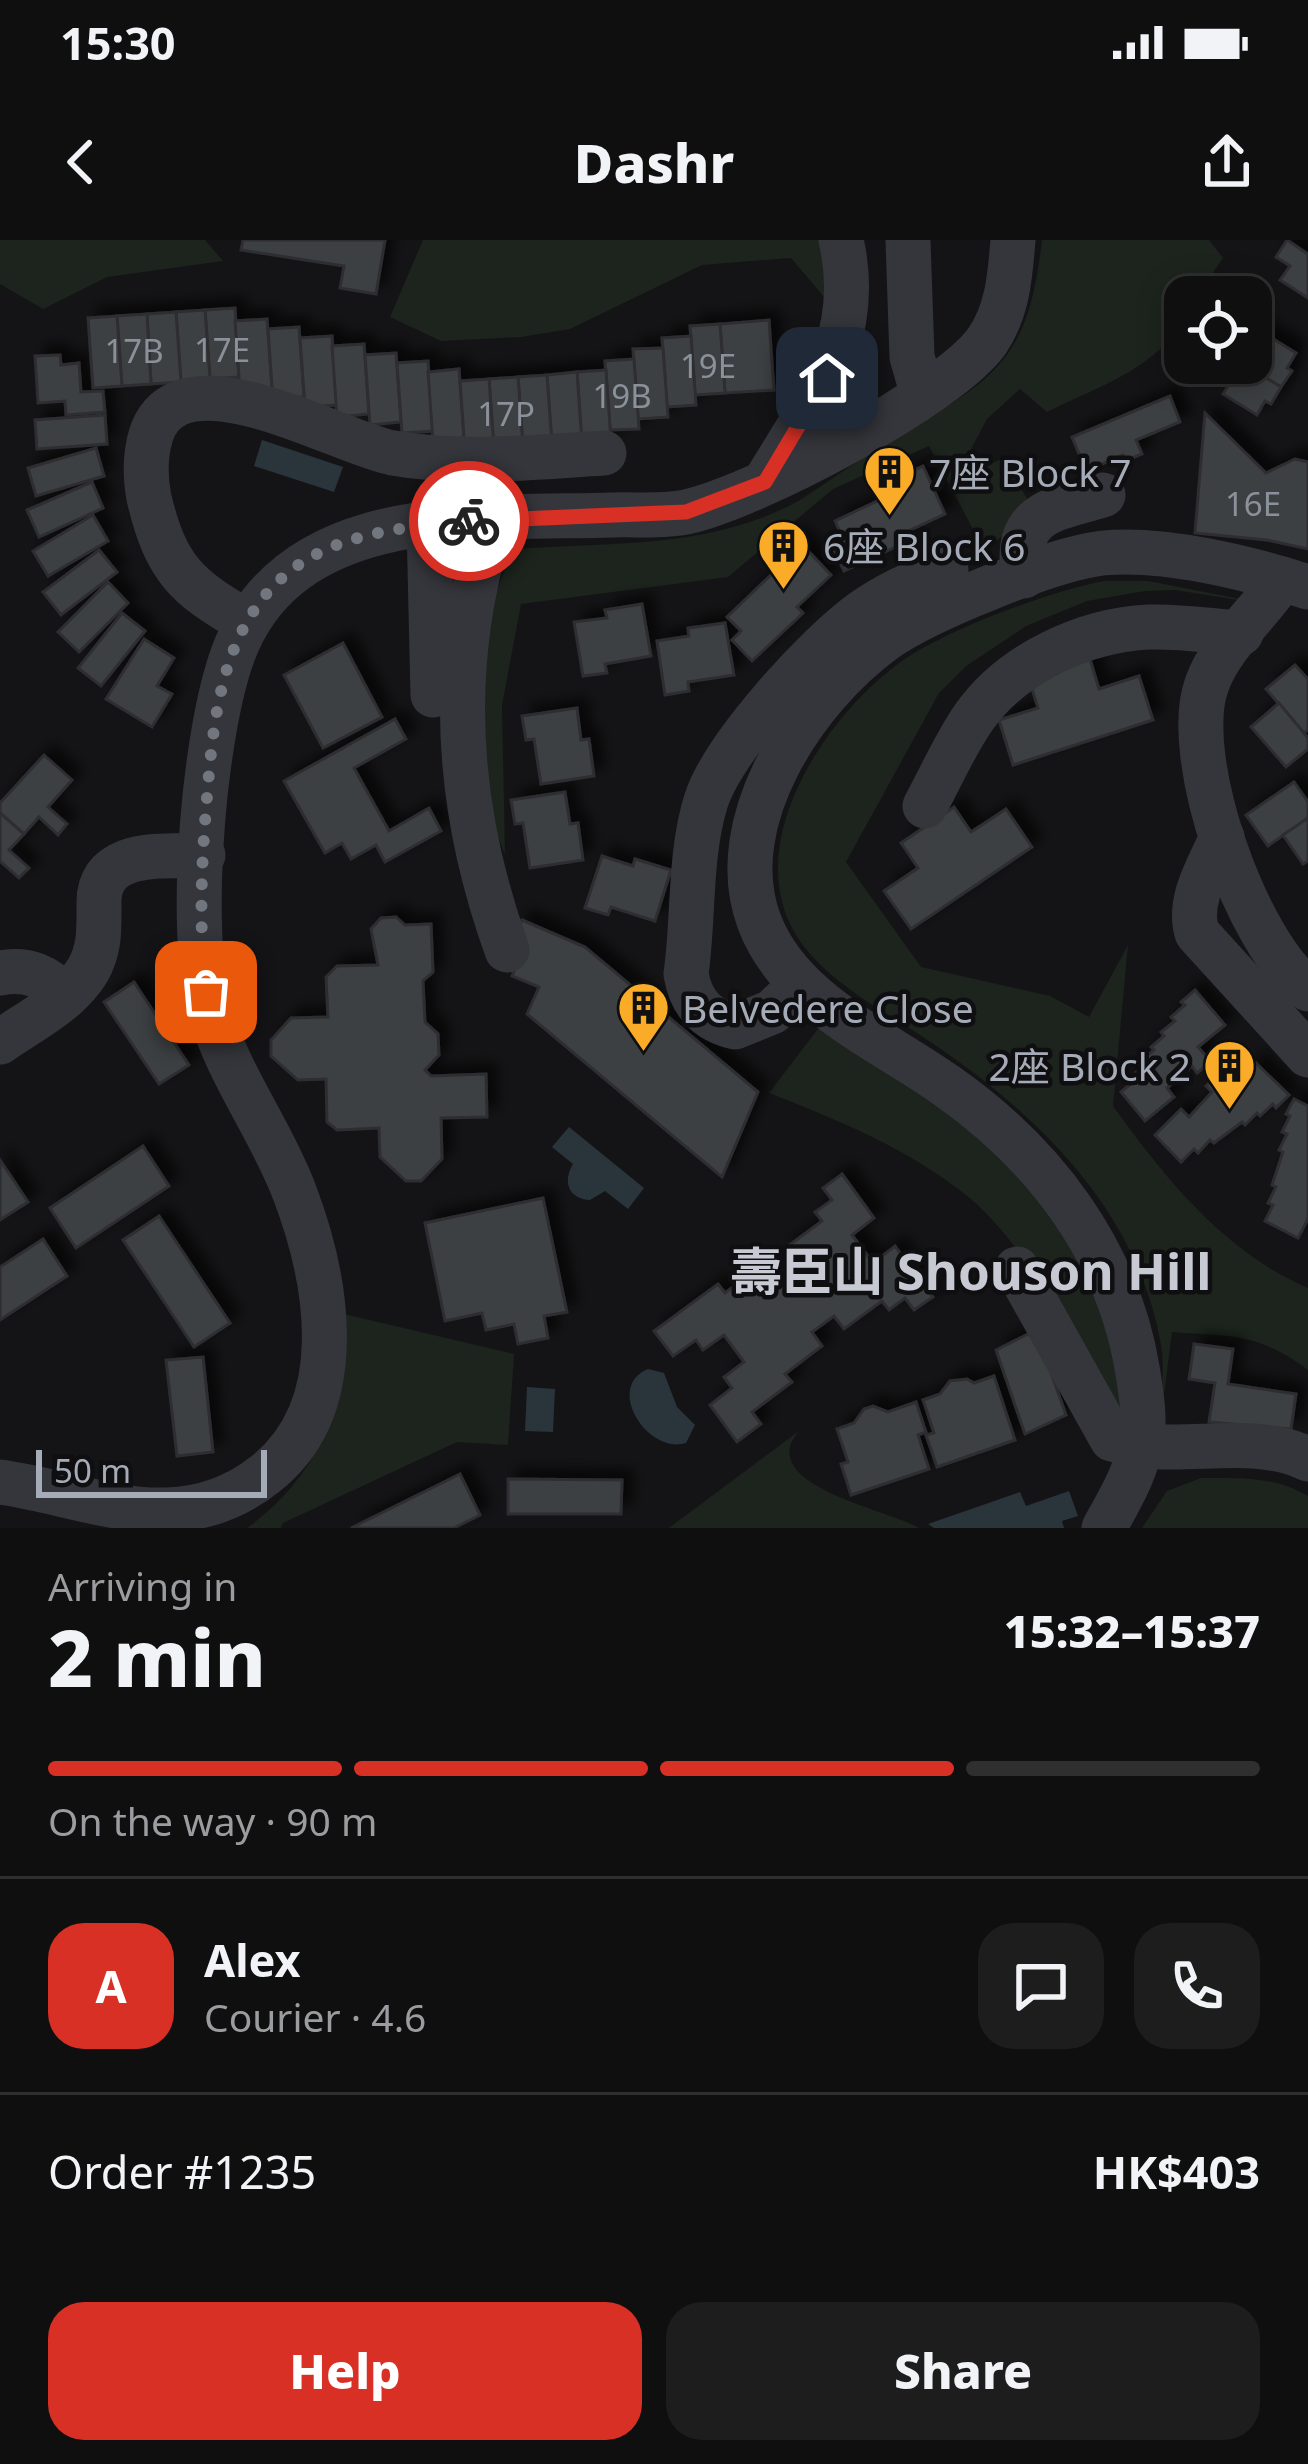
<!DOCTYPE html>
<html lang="en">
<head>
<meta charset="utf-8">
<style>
	:root { --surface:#0f0f10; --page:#1d1d1e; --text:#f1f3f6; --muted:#9b9c9f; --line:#2f2f30; --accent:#d93025 }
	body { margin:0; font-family:"Noto Sans","Noto Sans TC",sans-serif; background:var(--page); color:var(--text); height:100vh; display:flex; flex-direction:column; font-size:45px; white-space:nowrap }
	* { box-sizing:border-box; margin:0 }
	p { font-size:39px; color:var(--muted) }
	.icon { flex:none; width:66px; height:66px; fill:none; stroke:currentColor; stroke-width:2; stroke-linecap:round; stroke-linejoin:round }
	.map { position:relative; height:1288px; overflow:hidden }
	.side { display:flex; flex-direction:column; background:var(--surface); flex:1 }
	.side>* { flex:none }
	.buttons { position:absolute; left:1164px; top:36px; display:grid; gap:24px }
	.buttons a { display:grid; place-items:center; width:108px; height:108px; border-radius:24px; background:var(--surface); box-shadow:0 6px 30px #0003,0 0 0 3px var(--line); font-size:60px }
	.scale { position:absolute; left:36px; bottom:30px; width:231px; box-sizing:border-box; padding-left:12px; border:6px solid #a5acb7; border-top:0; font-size:33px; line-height:42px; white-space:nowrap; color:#a5acb7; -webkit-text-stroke:9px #0f0f11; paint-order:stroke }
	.pin { position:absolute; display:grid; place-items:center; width:102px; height:102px; color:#fff; margin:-51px; border-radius:24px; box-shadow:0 6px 18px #0006 }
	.courier { position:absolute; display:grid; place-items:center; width:120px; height:120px; margin:-60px; border:9px solid #d93025; border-radius:50%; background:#fff; color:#222; box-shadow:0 3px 15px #0007 }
	.summary em { font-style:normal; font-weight:800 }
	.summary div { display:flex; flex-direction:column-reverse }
	.summary { display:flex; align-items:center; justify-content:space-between; height:204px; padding:0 48px }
	h1 { font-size:78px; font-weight:800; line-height:90px }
	.bar { display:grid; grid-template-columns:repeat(4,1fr); gap:18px 12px; align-content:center; height:144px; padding:0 48px }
	.bar i { height:15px; border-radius:9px; background:var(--line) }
	.bar .on { background:var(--accent) }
	.bar p { grid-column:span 4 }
	.line { display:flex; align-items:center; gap:30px; padding:0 48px; border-top:3px solid var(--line) }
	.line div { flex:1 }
	.round { display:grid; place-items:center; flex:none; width:126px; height:126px; border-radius:36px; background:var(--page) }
	.primary-button { display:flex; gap:24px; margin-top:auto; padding:24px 48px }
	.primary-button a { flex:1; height:138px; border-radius:36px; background:var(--accent); color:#fff; font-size:48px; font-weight:800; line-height:138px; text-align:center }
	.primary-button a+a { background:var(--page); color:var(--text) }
	.status { display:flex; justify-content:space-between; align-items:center; height:84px; padding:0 60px; background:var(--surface); direction:ltr }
	.status svg { height:33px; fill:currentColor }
	header { display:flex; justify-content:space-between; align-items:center; height:156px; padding:0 48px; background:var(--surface); font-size:54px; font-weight:800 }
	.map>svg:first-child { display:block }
</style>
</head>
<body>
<div class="status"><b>15:30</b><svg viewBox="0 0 49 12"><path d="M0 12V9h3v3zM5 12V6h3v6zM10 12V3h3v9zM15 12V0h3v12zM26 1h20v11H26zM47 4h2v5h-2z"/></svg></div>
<header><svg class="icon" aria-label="back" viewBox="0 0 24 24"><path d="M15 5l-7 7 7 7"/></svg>Dashr<svg class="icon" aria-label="share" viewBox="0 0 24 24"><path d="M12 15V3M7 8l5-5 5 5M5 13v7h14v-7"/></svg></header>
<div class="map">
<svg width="1308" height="1288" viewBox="0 0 1308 1288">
	<defs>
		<filter id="shadow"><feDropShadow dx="10" dy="-10" stdDeviation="6" flood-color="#0009"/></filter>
	</defs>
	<rect width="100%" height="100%" fill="#141416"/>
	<!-- green -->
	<g fill="#1c241d">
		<polygon points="0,0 205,0 223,21 107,37 43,69 0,44"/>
		<polygon points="423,0 822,0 829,63 791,18 702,25 570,89 521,97 441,101 390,77"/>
		<path d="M1042,0H1209L1223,18L1196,57H1185C1185,120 1094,148 1047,172L1020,149L987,179L969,213L976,231L1003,218L1032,267L985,312L929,206L833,249L728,337L521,364L502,465L505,615C497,592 485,568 480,545C465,473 482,375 514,309C611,302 713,309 800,260C840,234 878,206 919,183C1008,133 1030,103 1042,0Z"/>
		<path d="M1104,341H1148L1276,366L1175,350L1145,351L1087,361L1026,386L965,427L939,453L846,622L921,727L1050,756L1089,777L1128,705L1113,866C1165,938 1224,1012 1308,1048V1130C1256,1092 1234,1097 1172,1092L1161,1178C1161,1154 1165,1128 1161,1105C1137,967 1033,870 923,797C879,768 824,740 796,695C740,603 826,475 902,421C946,390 1050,351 1104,341Z"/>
		<path d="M821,785L945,863L1056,972L1107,1078L1125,1194C1082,1119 1033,1009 966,955C907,908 838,880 769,853Z"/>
		<path d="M344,1074L514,1114L508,1205L457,1202L283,1283L281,1288H247C316,1239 354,1158 344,1074Z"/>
		<path d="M799,1191C753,1245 887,1269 919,1288H669Z"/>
		<path d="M1201,1238C1240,1238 1274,1236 1308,1256V1288H1142L1167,1251Z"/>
	</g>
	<!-- water -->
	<g fill="#2a343b">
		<polygon points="262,200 343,227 334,252 254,226"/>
		<path d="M569,887L644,948L628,969L605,951L590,960C569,959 562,942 573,924L552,907Z"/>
		<path d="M648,1129L664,1133L677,1167L695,1185L686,1203C648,1215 604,1147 648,1129Z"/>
		<polygon points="527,1147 555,1149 553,1192 525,1191"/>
		<polygon points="1069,1251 1078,1276 1062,1281 1064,1288 934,1288 928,1284 1020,1252 1026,1266"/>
	</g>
	<!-- building -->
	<g fill="#3e3f43" stroke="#2e2e32" stroke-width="3" filter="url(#shadow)">
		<polygon points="243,0 385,0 376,54 340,48 344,26 241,10"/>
		<polygon points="1287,0 1308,14 1308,58 1280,40 1290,26 1276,17"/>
		<polygon points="235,68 239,137 210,139 205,70"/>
		<polygon points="205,70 210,139 181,142 176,72"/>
		<polygon points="176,72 181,142 151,144 147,74"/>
		<polygon points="147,74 151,144 122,146 117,76"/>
		<polygon points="117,76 122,146 93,148 88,78"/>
		<polygon points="267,79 272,149 240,151 235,81"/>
		<polygon points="769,80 774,150 725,153 720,84"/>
		<polygon points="720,84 725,153 695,155 690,86"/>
		<polygon points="299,87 304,157 273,160 268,89"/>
		<polygon points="1262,92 1296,113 1287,128 1292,131 1281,147 1242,123 1251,123 1251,105"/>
		<polygon points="332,96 337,165 305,167 300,98"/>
		<polygon points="691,96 696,165 667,167 662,98"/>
		<polygon points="364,104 369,174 337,177 332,106"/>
		<polygon points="663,108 668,177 638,179 633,109"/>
		<polygon points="396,113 401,182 370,185 365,115"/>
		<polygon points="60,115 61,125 79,123 81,152 103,151 105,172 66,175 65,161 38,163 35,116"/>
		<polygon points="634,119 639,189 610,190 605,121"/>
		<polygon points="428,121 433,191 402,193 397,123"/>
		<polygon points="1233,123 1242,123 1281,147 1271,164 1265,161 1257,175 1223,154 1232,140 1225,135"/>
		<polygon points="459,129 464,198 433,201 428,132"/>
		<polygon points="606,130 611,201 582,203 577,132"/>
		<polygon points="577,132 582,203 552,205 547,135"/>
		<polygon points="547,135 552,205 523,207 518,137"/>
		<polygon points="518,137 523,207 494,209 489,139"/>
		<polygon points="489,139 494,209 465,211 460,141"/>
		<polygon points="1170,156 1180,182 1136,200 1142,214 1125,221 1123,215 1086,231 1072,197"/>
		<polygon points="1205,173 1266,233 1295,219 1308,222 1308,309 1267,300 1195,293"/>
		<polygon points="105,175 107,204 37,209 35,180"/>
		<polygon points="96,208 104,236 36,256 28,228"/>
		<polygon points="923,226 945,274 904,293 908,301 844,331 831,304 843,299 835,281 894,253 889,242"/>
		<polygon points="92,242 103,268 39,297 27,270"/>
		<polygon points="93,275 108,301 48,336 33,311"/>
		<polygon points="794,296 831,335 797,367 803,373 752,421 732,400 741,391 727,377 775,331 766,322"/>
		<polygon points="99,310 117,332 61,375 43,352"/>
		<polygon points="108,342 128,363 79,412 58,392"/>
		<polygon points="642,364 651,416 605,424 607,433 583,436 574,382 607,378 605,370"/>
		<polygon points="122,373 145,391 101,446 78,428"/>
		<polygon points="725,383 734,435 688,442 689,451 665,455 657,401 689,396 688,388"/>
		<polygon points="144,399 174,418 157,446 172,454 152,487 106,459"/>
		<polygon points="343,403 382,477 323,508 284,435"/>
		<polygon points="1090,419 1099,449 1139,436 1153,480 1013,525 999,480 1038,468 1029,439"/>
		<polygon points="1295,425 1308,439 1308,490 1304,493 1266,449"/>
		<polygon points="1279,463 1308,498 1308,509 1286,527 1251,487"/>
		<polygon points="577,468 581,500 589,499 594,536 541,544 534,499 526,500 522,476"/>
		<polygon points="395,479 406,499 354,528 389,591 429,568 441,591 385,622 376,605 351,619 342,603 325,613 284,541"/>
		<polygon points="44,515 72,540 48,567 67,584 58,595 39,577 24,594 0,573 0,563"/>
		<polygon points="1294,542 1308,562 1308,578 1268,606 1246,575"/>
		<polygon points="565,552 570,584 578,583 583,620 530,628 523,583 515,584 511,560"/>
		<polygon points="954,567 971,592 1006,569 1032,607 911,689 884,651 918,628 901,603"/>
		<polygon points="0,573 24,594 9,610 29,628 19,638 0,621"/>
		<polygon points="1308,578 1308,621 1303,624 1283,595"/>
		<polygon points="602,616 633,626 635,619 671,630 655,681 611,667 608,675 585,668"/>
		<polygon points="396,677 405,685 431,684 433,732 423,741 425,782 438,794 439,815 425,830 431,836 486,834 487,877 441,878 442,919 421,941 406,941 380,917 379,888 337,890 327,882 326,839 298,840 271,816 271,800 291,778 328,777 326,737 337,726 378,725 371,689 381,678"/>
		<polygon points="522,680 585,707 758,852 722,937 527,774 539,747 512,736 517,725 504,720"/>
		<polygon points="134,742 189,825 159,844 104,762"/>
		<polygon points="1195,750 1225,785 1198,807 1211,822 1197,833 1192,826 1167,848 1174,857 1145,881 1121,852 1134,841 1131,837 1144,825 1141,821 1154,810 1151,807 1164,796 1161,792 1175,781 1171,777 1185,765 1181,762"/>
		<polygon points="1256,823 1289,855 1276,868 1273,864 1260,876 1257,873 1245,885 1242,882 1214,903 1210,900 1198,913 1194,909 1181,922 1155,895 1181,869 1189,877 1212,852 1206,846 1218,834 1232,848"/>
		<polygon points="1294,859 1308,866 1308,979 1298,998 1265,981 1273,965 1268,963 1276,947 1272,945 1283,912 1279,910 1287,894 1282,892 1290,876 1286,874"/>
		<polygon points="143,906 169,946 76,1008 50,968"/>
		<polygon points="0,920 28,962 0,980"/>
		<polygon points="842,934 874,978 852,995 873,1023 895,1006 933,1057 914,1070 905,1058 889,1070 882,1061 844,1089 834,1076 812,1092 822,1106 785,1134 792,1142 752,1172 761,1184 737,1202 710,1165 732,1148 724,1137 744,1122 724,1095 703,1110 696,1100 673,1116 654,1091 718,1044 725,1053 762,1025 772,1039 794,1023 784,1009 822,981 815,972 832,960 823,948"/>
		<polygon points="543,958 567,1072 544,1076 548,1098 518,1104 514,1084 486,1090 482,1073 445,1081 425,983"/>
		<polygon points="159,976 230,1083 194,1107 123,1000"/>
		<polygon points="43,999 67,1036 0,1080 0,1027"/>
		<polygon points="1036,1090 1066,1175 1025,1194 996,1110"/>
		<polygon points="1194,1104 1233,1109 1228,1144 1296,1154 1291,1189 1209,1182 1215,1143 1189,1139"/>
		<polygon points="203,1117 213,1212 177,1216 166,1120"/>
		<polygon points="994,1136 1015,1200 937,1227 926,1195 934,1193 923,1160 940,1154 950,1141 967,1139 974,1143"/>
		<polygon points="916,1162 926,1192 918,1195 929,1229 851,1255 841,1224 848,1222 837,1189 854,1183 864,1169 873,1166 888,1172"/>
		<polygon points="460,1234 480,1275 454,1288 351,1288"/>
		<polygon points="508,1239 622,1240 621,1274 508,1274"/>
	</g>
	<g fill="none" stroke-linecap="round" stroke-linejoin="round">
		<!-- minor -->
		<g stroke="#35363b" stroke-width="45">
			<polyline points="908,1 912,117 923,155"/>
			<path d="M765,242C813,162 864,99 841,0"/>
			<path d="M493,279C446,423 456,569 507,710"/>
			<polyline points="429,285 433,455"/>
			<path d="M1024,336C1012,272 1055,269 1103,255"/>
			<path d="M1282,339C1259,374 1221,404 1207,444C1180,516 1247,704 1308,749"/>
			<path d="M247,382C186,347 166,329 149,258C145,237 145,215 151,195C179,107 338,203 393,213C462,225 534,217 604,213"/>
			<path d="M925,566C941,537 955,504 974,477C1012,423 1085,390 1149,387C1180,386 1211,391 1241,393"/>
			<path d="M1222,597C1209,627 1187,660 1197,693L1308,815"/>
			<path d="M0,733C28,728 47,736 65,757"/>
			<path d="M801,745L772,772L735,787C706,780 691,763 686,734C694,678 689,615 706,561C723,507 817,404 864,371C889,353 917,341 946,330"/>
			<path d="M0,802C30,781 69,762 88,730C100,709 99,689 99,665C97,608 163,617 203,615"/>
			<path d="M1017,1029L1112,1199C1175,1220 1247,1190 1308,1219"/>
			<path d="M0,1242C54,1249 112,1272 167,1270C203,1269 236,1257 264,1235C351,1168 328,1040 294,951C269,885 223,829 207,759C189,676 204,493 233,414C289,262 480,279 612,275C636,274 663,277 686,272C753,258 949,155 987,101C1008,70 1010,36 1013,0"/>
			<path d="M1104,1288C1120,1259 1138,1230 1142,1196C1145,1175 1141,1154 1138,1133C1119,1012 1045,915 947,846C881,799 789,762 759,681C722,581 805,458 884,400C926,370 1052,319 1103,313C1164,307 1249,328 1308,347"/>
		</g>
	</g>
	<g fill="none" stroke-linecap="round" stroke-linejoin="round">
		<!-- done -->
		<path stroke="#72777f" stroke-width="12" stroke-dasharray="0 21.6" d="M206,752C199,691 201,631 206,569C213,484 219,384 294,328C345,291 409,287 469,281"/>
		<!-- route -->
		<polyline stroke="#d93025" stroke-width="15" points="469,281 686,272 765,242 827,138"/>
	</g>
	<!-- icons -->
	<defs>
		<symbol id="building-pin" viewBox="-11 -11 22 30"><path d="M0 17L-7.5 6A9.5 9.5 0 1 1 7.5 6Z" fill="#faac28" stroke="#0f0f11"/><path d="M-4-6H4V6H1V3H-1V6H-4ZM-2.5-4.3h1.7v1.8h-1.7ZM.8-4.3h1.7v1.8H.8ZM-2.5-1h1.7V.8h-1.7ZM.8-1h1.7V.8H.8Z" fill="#111"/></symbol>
	</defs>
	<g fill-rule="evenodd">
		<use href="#building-pin" x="860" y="202" width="59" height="81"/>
		<use href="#building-pin" x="754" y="276" width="59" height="81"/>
		<use href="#building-pin" x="614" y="738" width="59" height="81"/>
		<use href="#building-pin" x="1200" y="796" width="59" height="81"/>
	</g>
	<g text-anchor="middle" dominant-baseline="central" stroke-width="9" stroke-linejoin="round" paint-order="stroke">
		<!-- number labels -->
		<g font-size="33" fill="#8b919a">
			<text x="222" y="109">17E</text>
			<text x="134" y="110">17B</text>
			<text x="708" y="125">19E</text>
			<text x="622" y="155">19B</text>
			<text x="506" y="173">17P</text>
			<text x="1253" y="263">16E</text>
		</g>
		<!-- poi labels -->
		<g font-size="39" fill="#a5acb7" stroke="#0f0f11" text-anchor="start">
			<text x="929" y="231">7座 Block 7</text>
			<text x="823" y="305">6座 Block 6</text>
			<text x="682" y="767">Belvedere Close</text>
			<text x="1191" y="825" text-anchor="end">2座 Block 2</text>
		</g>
		<!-- district labels -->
		<g font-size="51" font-weight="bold" fill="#c7cad3" stroke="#0f0f11">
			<text x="971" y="1030">壽臣山 Shouson Hill</text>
		</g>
	</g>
</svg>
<div class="buttons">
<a><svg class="icon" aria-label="locate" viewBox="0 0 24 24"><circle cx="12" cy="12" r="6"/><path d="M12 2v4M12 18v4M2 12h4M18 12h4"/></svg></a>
</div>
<div class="scale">50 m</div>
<div class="pin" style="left:206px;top:752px;background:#ea580c"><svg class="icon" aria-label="bag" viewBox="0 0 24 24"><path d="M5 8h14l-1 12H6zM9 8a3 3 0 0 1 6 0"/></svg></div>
<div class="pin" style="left:827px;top:138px;background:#1f2937"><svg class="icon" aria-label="home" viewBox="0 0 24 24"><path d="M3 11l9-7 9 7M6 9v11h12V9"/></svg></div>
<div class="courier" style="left:469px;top:281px"><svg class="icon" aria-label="bike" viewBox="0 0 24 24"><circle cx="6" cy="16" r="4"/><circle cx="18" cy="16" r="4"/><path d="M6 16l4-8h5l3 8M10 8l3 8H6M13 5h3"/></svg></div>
</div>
<section class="side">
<div class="summary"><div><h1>2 min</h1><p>Arriving in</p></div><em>15:32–15:37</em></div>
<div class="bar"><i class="on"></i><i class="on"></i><i class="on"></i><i></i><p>On the way · 90 m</p></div>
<div class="line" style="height:216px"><b class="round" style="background:var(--accent);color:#fff">A</b><div><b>Alex</b><p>Courier · 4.6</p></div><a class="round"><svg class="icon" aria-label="chat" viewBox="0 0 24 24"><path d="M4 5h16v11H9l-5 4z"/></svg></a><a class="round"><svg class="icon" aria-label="phone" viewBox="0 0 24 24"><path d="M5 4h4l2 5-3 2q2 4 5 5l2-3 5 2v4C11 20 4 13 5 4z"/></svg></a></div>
<div class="line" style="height:156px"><div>Order #1235</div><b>HK$403</b></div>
<div class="primary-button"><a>Help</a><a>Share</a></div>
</section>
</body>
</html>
